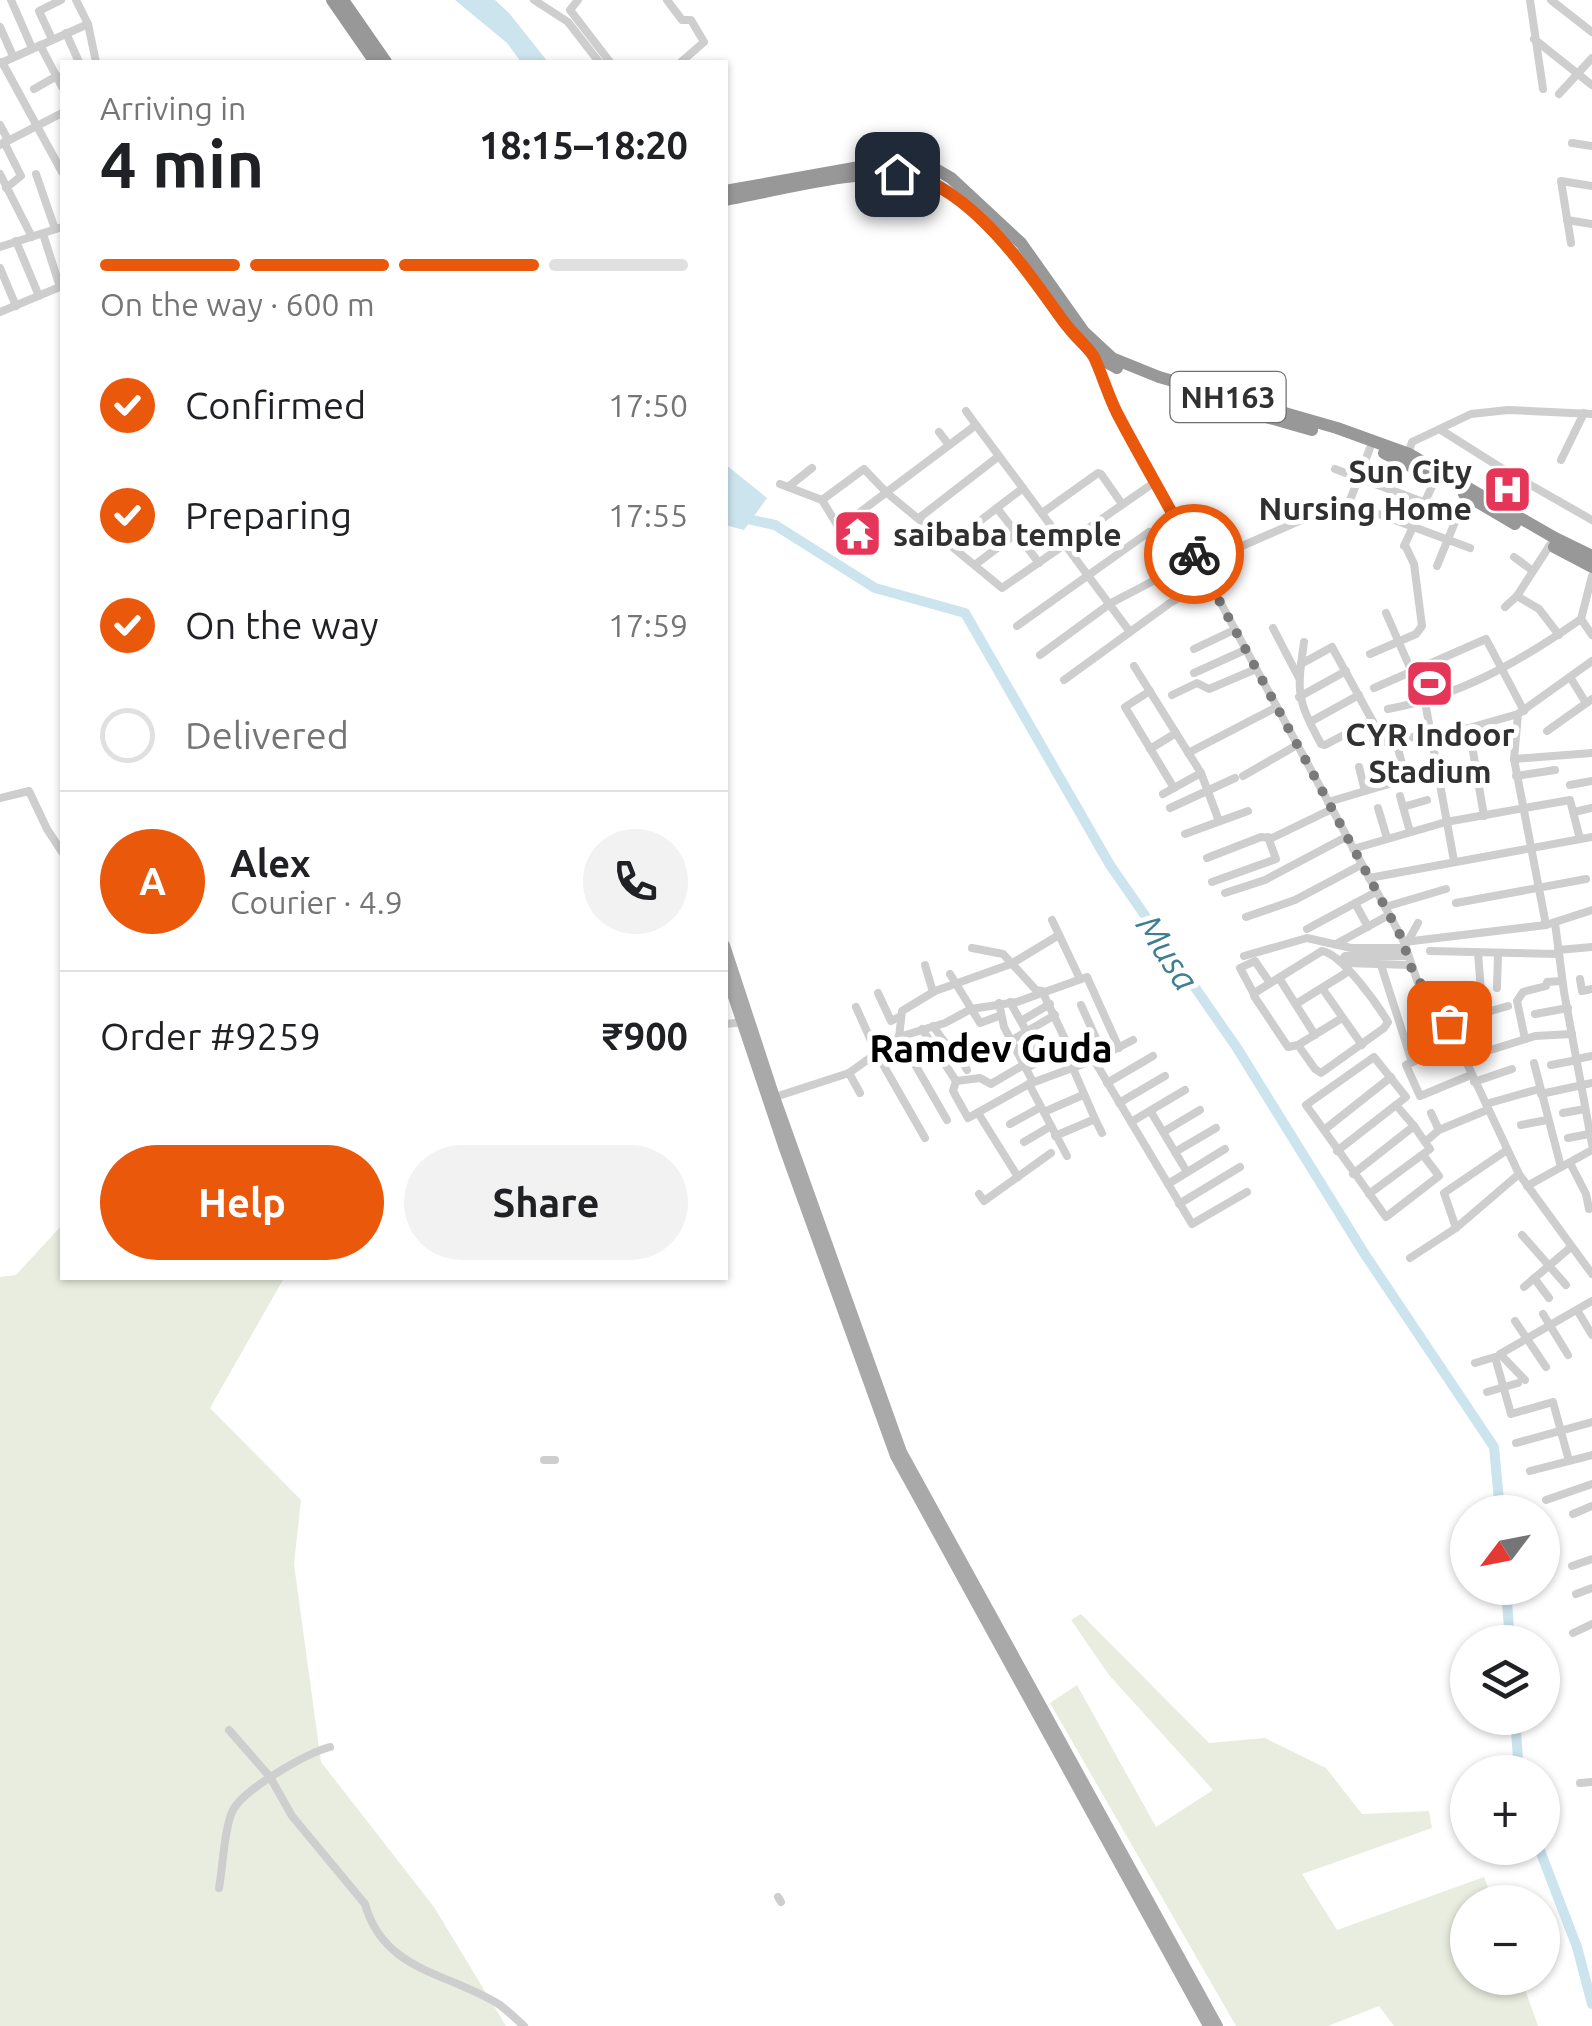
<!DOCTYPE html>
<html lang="en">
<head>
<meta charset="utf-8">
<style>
	:root { --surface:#fff; --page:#f2f2f2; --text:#202124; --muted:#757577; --line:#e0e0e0; --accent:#ea580c }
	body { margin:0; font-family:Ubuntu,sans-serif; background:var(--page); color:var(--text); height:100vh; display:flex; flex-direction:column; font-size:38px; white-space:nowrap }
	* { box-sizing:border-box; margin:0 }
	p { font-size:32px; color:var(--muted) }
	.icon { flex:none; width:55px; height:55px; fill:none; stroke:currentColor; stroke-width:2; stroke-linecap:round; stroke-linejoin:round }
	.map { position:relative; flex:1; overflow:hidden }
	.sheet { position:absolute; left:60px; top:60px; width:668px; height:1220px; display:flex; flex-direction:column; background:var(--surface); border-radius:0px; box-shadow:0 2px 8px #0004 }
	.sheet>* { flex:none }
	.needle { width:65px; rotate:238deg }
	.controls { position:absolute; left:1450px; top:1495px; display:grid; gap:20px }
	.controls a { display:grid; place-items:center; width:110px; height:110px; border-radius:50%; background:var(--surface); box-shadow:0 2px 8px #0004; font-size:50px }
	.pin { position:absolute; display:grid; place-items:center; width:85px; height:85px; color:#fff; margin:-42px; border-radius:20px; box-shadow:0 5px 15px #0006 }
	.courier { position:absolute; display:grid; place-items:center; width:100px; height:100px; margin:-50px; border:8px solid #ea580c; border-radius:50%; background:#fff; color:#222; box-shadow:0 2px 12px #0007 }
	.summary em { font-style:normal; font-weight:600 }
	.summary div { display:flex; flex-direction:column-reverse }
	.summary { display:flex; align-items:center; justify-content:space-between; height:170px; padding:0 40px }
	h1 { font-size:65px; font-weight:600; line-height:75px }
	.bar { display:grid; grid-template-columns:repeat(4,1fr); gap:15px 10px; align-content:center; height:120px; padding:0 40px }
	.bar i { height:12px; border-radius:8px; background:var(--line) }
	.bar .current { background:var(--accent) }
	.bar p { grid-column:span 4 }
	.line { display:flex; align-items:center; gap:25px; padding:0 40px; border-top:2px solid var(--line) }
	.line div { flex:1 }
	.round { display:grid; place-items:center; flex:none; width:105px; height:105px; border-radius:52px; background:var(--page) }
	ol { padding:0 40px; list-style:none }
	li { display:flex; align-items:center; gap:30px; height:110px }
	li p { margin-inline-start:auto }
	li .icon { padding:10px; border-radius:50%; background:var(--accent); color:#fff; stroke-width:4 }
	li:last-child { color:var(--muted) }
	li i { width:55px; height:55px; border:5px solid var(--line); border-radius:50% }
	.primary-button { display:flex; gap:20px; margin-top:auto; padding:20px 40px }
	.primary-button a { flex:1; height:115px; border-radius:60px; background:var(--accent); color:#fff; font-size:40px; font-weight:600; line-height:115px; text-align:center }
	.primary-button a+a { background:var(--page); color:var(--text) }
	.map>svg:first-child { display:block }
</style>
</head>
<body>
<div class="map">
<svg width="1592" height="2026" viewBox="0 0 1592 2026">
	<rect width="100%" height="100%" fill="#fff"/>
	<!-- green -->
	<g fill="#e9eddf">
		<polygon points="62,1225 62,1278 284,1278 210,1408 301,1500 294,1564 321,1762 434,1907 506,2026 0,2026 0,1277 16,1275"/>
		<polygon points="1081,1614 1209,1743 1265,1738 1326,1768 1362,1814 1429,1811 1432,1828 1302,1874 1337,1930 1484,1877 1494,1902 1468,1902 1468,1978 1521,1978 1538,2026 1394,2026 1379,2006 1328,2026 1236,2026 1050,1703 1077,1685 1156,1827 1213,1790 1109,1675 1071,1620"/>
	</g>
	<!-- water -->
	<g fill="#cce4ed">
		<polygon points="455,0 495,0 509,13 548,62 521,62 507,43"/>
		<polygon points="725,464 767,498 744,530 725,525"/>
	</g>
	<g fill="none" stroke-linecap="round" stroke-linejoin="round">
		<!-- river -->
		<g stroke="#cce4ed" stroke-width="10">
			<polyline points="725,514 775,525 875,588 965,613 1110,865 1237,1048 1364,1253 1494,1447 1500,1512"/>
			<polyline points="1506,1588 1510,1642"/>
			<polyline points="1515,1718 1519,1772"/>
			<polyline points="1539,1848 1577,1947 1592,2004"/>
		</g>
		<!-- minor -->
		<g stroke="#cecece" stroke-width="8">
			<polyline points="11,0 32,48"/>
			<polyline points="76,0 88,24 96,62"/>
			<polyline points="534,0 568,22 599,62"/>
			<polyline points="578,0 570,10 610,62"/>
			<polyline points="667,0 682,20 691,20 704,42 681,62"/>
			<polyline points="1530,0 1543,89"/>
			<polyline points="1551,0 1592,32"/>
			<polyline points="0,27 13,56"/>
			<polyline points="66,33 79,62"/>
			<polyline points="52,39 39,11 61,0"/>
			<polyline points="1534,39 1592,85"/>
			<polyline points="40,45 62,87"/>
			<polyline points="2,62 62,172"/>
			<polyline points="1,63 88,24"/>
			<polyline points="34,89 57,76"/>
			<polyline points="1559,94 1592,58"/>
			<polyline points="0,125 8,140"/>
			<polyline points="4,142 21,176 6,188"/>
			<polyline points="1572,143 1592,146"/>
			<polyline points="0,145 62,113"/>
			<polyline points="0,174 32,237"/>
			<polyline points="36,174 55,229"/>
			<polyline points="1567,220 1592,224"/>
			<polyline points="43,234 60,287"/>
			<polyline points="16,241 39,296"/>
			<polyline points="1571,243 1561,181 1592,186"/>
			<polyline points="0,247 62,227"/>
			<polyline points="0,268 16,306"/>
			<polyline points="0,312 62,286"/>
			<polyline points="1095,355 1095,364 1118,413 1404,942 1418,983 1439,1004 1519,1174 1592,1274"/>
			<polyline points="966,411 976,425"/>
			<polyline points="1441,430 1506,471 1490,499"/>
			<polyline points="939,432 949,445"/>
			<polyline points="1408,454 1412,442 1471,414 1508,410 1592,414"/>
			<polyline points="1561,460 1584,413"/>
			<polyline points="1335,469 1458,515"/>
			<polyline points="1506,471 1592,520"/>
			<polyline points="780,484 822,500 839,528 976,425 1130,632"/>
			<polyline points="788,487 812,468"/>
			<polyline points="822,500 864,469 887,493 1002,588 1155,482"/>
			<polyline points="1349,503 1370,448"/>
			<polyline points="997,508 1039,563"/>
			<polyline points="1042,513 1098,473 1101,474 1122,504"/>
			<polyline points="919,518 999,456"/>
			<polyline points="951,543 1023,488"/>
			<polyline points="1404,546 1436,478"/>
			<polyline points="1514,557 1533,571"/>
			<polyline points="976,564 1016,534"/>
			<polyline points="1199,565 1340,503 1349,503 1470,548"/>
			<polyline points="1437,566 1466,495"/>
			<polyline points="1517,596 1539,609 1559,635"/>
			<polyline points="1505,607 1517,596 1550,545"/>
			<polyline points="1386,613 1425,702 1454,861"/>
			<polyline points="1581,619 1592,635"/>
			<polyline points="1017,626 1149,532"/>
			<polyline points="1273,628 1299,678"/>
			<path d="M1304,642C1297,692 1296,698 1321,744L1325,745L1372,720"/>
			<polyline points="1194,649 1234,630"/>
			<polyline points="1370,654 1416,634 1422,626 1414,564 1405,545"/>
			<polyline points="1040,655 1111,603 1157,579"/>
			<polyline points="1301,664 1332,647 1384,742"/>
			<polyline points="1134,666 1201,773 1219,821"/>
			<polyline points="1194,673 1245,650"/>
			<polyline points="1570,677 1586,703"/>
			<polyline points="1064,680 1170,603 1207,582"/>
			<polyline points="1374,688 1486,639 1524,711"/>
			<polyline points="1150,691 1125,707 1174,788"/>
			<polyline points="1172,695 1197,683 1209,689 1256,669"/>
			<polyline points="1299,697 1346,671"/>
			<path d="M1388,709C1460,696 1521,661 1581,619L1592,576"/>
			<polyline points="1518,714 1514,759 1546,925"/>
			<polyline points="1310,722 1359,695"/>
			<polyline points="1469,728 1484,816"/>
			<polyline points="1547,731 1592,699"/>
			<polyline points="1369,744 1469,728 1518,714 1592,661"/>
			<polyline points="1150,749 1176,733"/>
			<polyline points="1188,753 1277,707"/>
			<polyline points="1514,759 1592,753"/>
			<polyline points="1380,764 1385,785"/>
			<polyline points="1359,767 1365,791"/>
			<polyline points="1243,776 1297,745"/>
			<polyline points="1516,776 1555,770"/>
			<polyline points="1570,785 1592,781"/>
			<polyline points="1163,794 1201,773"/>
			<polyline points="1400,796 1410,832"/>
			<polyline points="0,798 29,791 47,829 62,852"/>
			<polyline points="1328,802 1406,779 1396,741"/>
			<polyline points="1403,807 1427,800"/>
			<polyline points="1170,808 1235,778"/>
			<polyline points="1378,808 1387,838"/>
			<polyline points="1574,812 1592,808"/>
			<polyline points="1185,834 1248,811"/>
			<polyline points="1353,849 1446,822 1570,800 1580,839"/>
			<polyline points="1207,858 1261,837 1272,838 1332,809"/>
			<polyline points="1369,878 1592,837"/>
			<polyline points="1212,882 1276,859 1268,837"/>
			<polyline points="1225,893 1265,880 1346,837"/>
			<polyline points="1355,903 1368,927"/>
			<polyline points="1456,903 1586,879"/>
			<polyline points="1385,907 1446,889"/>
			<polyline points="1246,917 1295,900 1361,865"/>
			<polyline points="1052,920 1080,979"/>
			<polyline points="1555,923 1564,992 1592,1144"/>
			<polyline points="1307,929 1376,892"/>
			<polyline points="1404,942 1546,925 1592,910"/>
			<polyline points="1407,943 1418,923"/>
			<polyline points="1336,944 1389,915"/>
			<polyline points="972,948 1003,954 1036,990 1042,991 1077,1064"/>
			<polyline points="1558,950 1592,947"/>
			<polyline points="1430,951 1559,954"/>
			<polyline points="1244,956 1307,938 1351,948 1404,948"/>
			<polyline points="1341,962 1345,956 1406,956"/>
			<polyline points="1345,963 1410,965"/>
			<polyline points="925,965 933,992"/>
			<polyline points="1381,965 1412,1062"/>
			<polyline points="950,974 980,1023 999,1016"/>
			<polyline points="1279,978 1315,1035"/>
			<polyline points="1580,979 1582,991 1592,989"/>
			<polyline points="1322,988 1362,1045"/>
			<polyline points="1497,988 1498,953"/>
			<polyline points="878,993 891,1021 901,1016"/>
			<polyline points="1254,994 1240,968 1255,961 1270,983"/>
			<polyline points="1010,1002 1042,1059"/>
			<polyline points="999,1003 1004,1027 1033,1082"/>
			<polyline points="1296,1004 1349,971"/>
			<polyline points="1439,1004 1463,1000 1481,991 1478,953"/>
			<polyline points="1081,1005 1104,1056"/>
			<polyline points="856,1007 877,1054 925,1138"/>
			<polyline points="1535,1014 1568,1008"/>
			<polyline points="1021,1021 1050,1004"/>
			<polyline points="1449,1023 1508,1006"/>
			<polyline points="725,1024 746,1022"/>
			<polyline points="933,1026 946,1044 957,1049 966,1059"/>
			<polyline points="922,1029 956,1081 980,1078 991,1084 1025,1064"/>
			<polyline points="1525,1039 1517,1001 1523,992 1546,986 1547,982 1562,981"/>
			<polyline points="1012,1040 1055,1015"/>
			<polyline points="1457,1042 1406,1065 1420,1096 1471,1075"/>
			<path d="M1298,1045L1315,1069L1321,1073L1384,1028L1388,1022C1377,1004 1342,954 1322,951L1256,992L1254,996L1288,1047L1298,1045L1342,1018"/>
			<polyline points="1465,1058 1535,1036 1572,1034"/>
			<polyline points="1577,1059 1592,1056"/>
			<polyline points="1094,1060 1192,1224 1247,1192"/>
			<polyline points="1534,1063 1561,1167"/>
			<polyline points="1551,1065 1577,1060"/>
			<polyline points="1027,1068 1070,1045"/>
			<polyline points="967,1070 962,1062 971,1055"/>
			<polyline points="849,1073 860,1093"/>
			<polyline points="956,1081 953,1091 968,1118 1029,1084 1094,1060 1133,1040"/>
			<polyline points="1474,1082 1512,1069"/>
			<polyline points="1107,1083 1153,1056"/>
			<polyline points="1029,1084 1067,1156"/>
			<polyline points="1541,1094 1592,1083"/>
			<polyline points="772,1098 849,1073 899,1037 945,1023 971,1009 1017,1002 1087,977 1119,1048"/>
			<polyline points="1119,1103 1165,1076"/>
			<polyline points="1486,1104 1539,1089"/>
			<polyline points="1044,1112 1083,1095"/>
			<polyline points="1151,1112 1187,1172"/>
			<polyline points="978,1113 1018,1177"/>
			<polyline points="1431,1113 1439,1130"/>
			<polyline points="1563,1113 1585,1109"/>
			<polyline points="1095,1119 1102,1133"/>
			<polyline points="947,1120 899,1037 902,1011 935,991 1011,964 1059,935"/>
			<polyline points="1131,1122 1185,1090"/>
			<polyline points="1010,1124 1041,1107"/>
			<polyline points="1521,1125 1547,1120"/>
			<polyline points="1414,1126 1396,1105 1406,1097 1374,1057 1306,1105 1386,1217 1439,1176 1423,1155"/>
			<polyline points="1324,1130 1391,1077"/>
			<polyline points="1163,1132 1200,1110"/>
			<polyline points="1055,1136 1095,1119 1072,1066"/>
			<polyline points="1568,1138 1589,1134"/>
			<polyline points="1024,1142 1051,1126"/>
			<polyline points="1337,1151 1396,1105"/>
			<polyline points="1175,1152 1216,1128"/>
			<polyline points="1570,1163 1586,1194 1589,1209"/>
			<polyline points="1353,1174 1414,1126 1425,1142"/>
			<polyline points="1168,1184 1225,1149"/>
			<polyline points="1527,1186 1592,1150"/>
			<polyline points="979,1194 984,1201 1051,1153"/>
			<polyline points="1369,1194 1430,1149 1425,1142 1439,1130 1487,1110"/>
			<polyline points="1179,1204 1240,1167"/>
			<polyline points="1456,1228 1444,1193 1507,1150"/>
			<polyline points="1522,1235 1566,1285"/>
			<polyline points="1410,1258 1456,1228 1519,1174"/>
			<polyline points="1534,1278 1549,1298"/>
			<polyline points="1524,1287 1571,1247"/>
			<polyline points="1577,1310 1592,1335"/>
			<polyline points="1543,1314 1568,1355"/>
			<polyline points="1515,1321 1546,1367"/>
			<polyline points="1475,1363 1495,1357 1511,1414 1553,1402 1569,1461"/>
			<polyline points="1525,1380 1500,1354 1592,1301"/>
			<polyline points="1487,1392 1518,1383"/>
			<polyline points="1516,1443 1592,1422"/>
			<polyline points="544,1460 555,1460"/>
			<polyline points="1530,1471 1592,1455"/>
			<polyline points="1546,1500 1592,1484"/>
			<polyline points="1573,1514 1592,1506"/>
			<polyline points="1572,1566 1592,1559"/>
			<polyline points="1576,1594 1592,1588"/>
			<polyline points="1573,1633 1592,1624"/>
			<path d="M229,1730L270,1777L292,1816L365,1904C384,1972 448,1972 500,2005C508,2011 516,2019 524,2026"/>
			<polyline points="1580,1783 1592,1782"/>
			<path d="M219,1888C223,1867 224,1828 233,1810C244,1789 307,1753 330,1747"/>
			<polyline points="778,1897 781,1902"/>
		</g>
		<!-- major -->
		<g stroke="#a9a9a9" stroke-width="10">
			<polyline points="725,945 775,1097 902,1452 1218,2026"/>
			<polyline points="725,973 783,1146 895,1456 1208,2026"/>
		</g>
		<!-- highway -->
		<g stroke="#989898" stroke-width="12">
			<polyline points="332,0 375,62"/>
			<polyline points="343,0 386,62"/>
			<polyline points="725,191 893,161 932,167 951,178 1021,243 1084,332 1112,358 1159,377 1337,428 1409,454 1555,538 1592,556"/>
			<path d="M725,200C769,192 875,165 915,176C958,187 1008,245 1035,280C1060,315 1077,349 1117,368"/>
			<polyline points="1259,415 1312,430"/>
			<polyline points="1384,453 1433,477"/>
			<polyline points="1464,494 1515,524"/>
			<polyline points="1554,547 1592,567"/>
		</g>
	</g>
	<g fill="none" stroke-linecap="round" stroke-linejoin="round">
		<!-- done -->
		<path stroke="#797979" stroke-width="10" stroke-dasharray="0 18" d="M1194,554L1404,942C1411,984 1431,990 1449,1023"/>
		<!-- route -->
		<path stroke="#ea580c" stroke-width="12" d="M897,174C967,179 1026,270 1064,322C1071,332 1089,348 1094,357C1102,374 1108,395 1117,413C1142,461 1170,507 1194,554"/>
	</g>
	<!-- icons -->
	<defs>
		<symbol id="hospital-square" viewBox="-11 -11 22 22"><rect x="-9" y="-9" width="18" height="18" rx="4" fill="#e5365a" stroke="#fff"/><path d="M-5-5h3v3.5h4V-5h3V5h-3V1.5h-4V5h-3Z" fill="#fff"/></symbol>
		<symbol id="temple-square" viewBox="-11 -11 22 22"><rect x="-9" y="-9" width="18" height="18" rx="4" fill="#e5365a" stroke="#fff"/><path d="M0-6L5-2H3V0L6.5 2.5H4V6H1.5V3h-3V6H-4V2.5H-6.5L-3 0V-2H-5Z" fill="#fff"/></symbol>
		<symbol id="stadium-square" viewBox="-11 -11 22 22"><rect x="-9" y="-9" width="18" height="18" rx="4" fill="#e5365a" stroke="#fff"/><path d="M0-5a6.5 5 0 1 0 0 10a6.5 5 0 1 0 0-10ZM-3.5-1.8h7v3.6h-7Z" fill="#fff"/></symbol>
	</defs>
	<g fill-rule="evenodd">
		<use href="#hospital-square" x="1480" y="462" width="55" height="55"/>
		<use href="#temple-square" x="830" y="506" width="55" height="55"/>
		<use href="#stadium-square" x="1402" y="656" width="55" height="55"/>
	</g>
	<g text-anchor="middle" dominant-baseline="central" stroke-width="10" stroke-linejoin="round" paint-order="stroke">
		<!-- shield labels -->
		<rect fill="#fff" stroke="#6f6f6f" stroke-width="2.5" x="1170.5" y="372" width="115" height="50" rx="8"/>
		<g font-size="30" font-weight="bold" fill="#313131">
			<text x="1228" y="397">NH163</text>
		</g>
		<!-- poi labels -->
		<g font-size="32" font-weight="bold" fill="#313131" stroke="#fff" text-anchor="end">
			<text x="1472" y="471">Sun City<tspan x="1472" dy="37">Nursing Home</tspan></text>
			<text x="893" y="534" text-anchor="start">saibaba temple</text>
			<text x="1430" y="734" text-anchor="middle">CYR Indoor<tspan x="1430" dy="37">Stadium</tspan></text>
		</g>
		<!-- water labels -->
		<g font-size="35" font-style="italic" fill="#3e7e94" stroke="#fff">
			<text transform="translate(1168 952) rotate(57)">Musa</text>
		</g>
		<!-- quarter labels -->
		<g font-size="38" font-weight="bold" fill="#000" stroke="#fff">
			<text x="991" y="1048">Ramdev Guda</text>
		</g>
	</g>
</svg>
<div class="controls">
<a><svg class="needle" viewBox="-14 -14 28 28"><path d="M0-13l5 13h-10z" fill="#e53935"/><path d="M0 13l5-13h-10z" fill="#757577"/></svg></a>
<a><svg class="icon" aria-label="layers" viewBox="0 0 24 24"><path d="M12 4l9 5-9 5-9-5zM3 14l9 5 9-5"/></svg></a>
<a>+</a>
<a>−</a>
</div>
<div class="pin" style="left:1449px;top:1023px;background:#ea580c"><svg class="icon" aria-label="bag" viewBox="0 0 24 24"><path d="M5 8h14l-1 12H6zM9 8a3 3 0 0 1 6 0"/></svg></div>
<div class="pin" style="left:897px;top:174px;background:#1f2937"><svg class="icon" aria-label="home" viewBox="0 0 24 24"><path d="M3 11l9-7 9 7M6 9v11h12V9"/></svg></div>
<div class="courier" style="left:1194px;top:554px"><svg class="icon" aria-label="bike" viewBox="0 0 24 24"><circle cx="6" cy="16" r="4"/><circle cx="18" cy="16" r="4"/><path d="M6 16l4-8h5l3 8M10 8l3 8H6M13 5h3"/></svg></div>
<section class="sheet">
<div class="summary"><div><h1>4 min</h1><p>Arriving in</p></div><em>18:15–18:20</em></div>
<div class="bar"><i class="current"></i><i class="current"></i><i class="current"></i><i></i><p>On the way · 600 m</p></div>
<ol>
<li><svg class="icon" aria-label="check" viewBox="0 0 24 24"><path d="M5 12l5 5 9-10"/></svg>Confirmed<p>17:50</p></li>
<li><svg class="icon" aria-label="check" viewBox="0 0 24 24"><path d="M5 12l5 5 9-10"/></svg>Preparing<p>17:55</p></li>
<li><svg class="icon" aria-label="check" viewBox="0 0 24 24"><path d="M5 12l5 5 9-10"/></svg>On the way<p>17:59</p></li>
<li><i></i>Delivered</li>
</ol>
<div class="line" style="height:180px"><b class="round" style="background:var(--accent);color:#fff">A</b><div><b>Alex</b><p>Courier · 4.9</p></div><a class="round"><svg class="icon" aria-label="phone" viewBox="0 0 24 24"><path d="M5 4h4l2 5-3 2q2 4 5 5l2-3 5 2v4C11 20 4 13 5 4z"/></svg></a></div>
<div class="line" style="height:130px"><div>Order #9259</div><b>₹900</b></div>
<div class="primary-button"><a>Help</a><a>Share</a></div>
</section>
</div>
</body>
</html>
